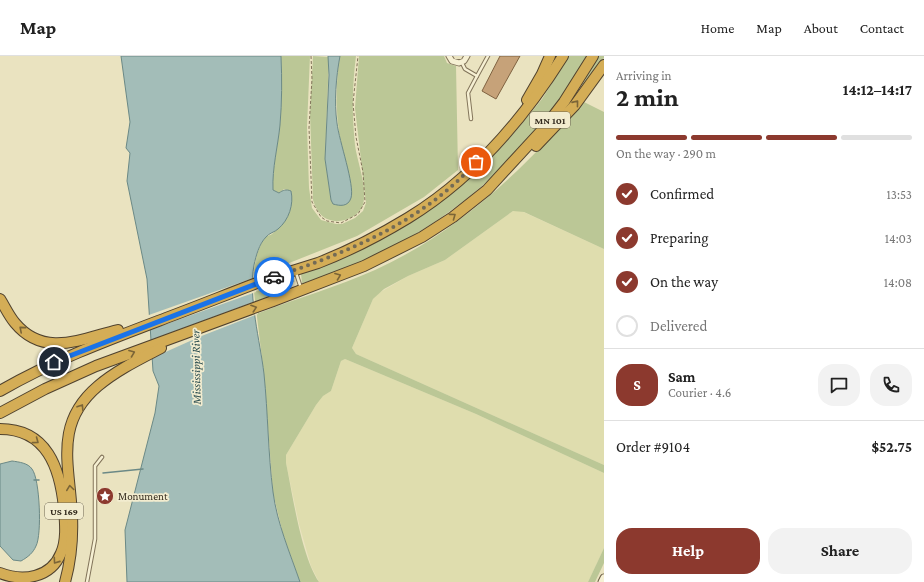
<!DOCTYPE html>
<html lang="en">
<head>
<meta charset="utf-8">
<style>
	:root { --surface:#fff; --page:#f2f2f2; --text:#222; --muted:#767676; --line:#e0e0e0; --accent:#8c392e }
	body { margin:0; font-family:"Crimson Pro",serif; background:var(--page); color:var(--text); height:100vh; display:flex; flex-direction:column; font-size:15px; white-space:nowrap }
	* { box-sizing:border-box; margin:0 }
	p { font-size:13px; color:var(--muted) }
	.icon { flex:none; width:22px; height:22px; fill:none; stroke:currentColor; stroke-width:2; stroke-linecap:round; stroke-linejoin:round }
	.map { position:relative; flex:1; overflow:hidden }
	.panel { display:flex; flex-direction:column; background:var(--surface); width:320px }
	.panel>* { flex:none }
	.pin { position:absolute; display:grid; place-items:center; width:34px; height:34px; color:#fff; margin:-17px; border:2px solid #fff; border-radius:50%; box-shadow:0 1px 4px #0007 }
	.courier { position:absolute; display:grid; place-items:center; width:40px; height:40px; margin:-20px; border:3px solid #1a73e8; border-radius:50%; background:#fff; color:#222; box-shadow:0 1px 5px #0007 }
	.headline em { font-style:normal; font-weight:700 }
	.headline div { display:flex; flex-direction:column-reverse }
	.headline { display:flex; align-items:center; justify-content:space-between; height:68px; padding:0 12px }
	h1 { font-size:26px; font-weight:700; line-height:30px }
	.bar { display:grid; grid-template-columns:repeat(4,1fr); gap:6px 4px; align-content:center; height:48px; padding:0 12px }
	.bar i { height:5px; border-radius:3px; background:var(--line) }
	.bar .selected { background:var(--accent) }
	.bar p { grid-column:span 4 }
	.line { display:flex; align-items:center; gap:10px; padding:0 12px; border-top:1px solid var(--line) }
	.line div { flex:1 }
	.round { display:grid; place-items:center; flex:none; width:42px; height:42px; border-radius:16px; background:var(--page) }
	ol { padding:0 12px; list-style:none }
	li { display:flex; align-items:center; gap:12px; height:44px }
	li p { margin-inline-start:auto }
	li .icon { padding:4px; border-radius:50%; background:var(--accent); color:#fff; stroke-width:4 }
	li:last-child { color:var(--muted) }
	li i { width:22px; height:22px; border:2px solid var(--line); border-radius:50% }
	.button { display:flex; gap:8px; margin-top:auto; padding:8px 12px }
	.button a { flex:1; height:46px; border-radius:16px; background:var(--accent); color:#fff; font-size:16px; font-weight:700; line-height:46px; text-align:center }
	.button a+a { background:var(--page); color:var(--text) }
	header { display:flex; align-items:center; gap:24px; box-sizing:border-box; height:56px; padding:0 20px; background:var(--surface); border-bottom:1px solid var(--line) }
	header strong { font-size:19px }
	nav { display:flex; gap:22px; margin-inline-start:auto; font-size:14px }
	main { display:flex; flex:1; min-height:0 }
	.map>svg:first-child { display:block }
</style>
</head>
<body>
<header>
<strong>Map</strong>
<nav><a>Home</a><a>Map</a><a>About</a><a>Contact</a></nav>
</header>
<main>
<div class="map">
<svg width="604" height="526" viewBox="0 0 604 526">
	<rect width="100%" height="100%" fill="#eae3c0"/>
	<!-- farmland -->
	<g fill="#dfddae">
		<polygon points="519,154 604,193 604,409 356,298 352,292 373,243 379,237 408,220 445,204 513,155"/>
		<polygon points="345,303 476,358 604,417 604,492 588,526 319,526 311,510 299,468 286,407 286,399 316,349 323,340 331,335 341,305"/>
	</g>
	<!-- green -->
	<g fill="#bbc796">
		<path d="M281,0H310L307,71L309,132L312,152L321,164L336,168H342L355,162L363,155L366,147L355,52L359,0H444L447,7L456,10L458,114L424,141L357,180L254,221C254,208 257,194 264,183C267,179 269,180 272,178C284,169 294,149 291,135L284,133L279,137L273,134C272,112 278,90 280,69C282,46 282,23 281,0Z"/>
		<path d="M313,0L329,1L325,103L331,144L349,121C337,82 333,41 340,0H356C352,31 352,58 355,89C357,106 368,131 363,149C359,161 341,168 330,164C320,161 316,153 313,144L310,58Z"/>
		<path d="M569,0H587C544,83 468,153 385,195C359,208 331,217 304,227H302L301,218L353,196L444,143L474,119L496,97L520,70L542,43Z"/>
		<polygon points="599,0 604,0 604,2 581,37 578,36"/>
		<path d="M582,45L604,56V193L524,156L513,155L445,204L408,220L384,233L373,243L352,292L356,298L604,409V417L476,358L345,303L341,305L331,335L323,340L316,349L286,399V407C293,440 301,499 319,526H300L283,478L273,437L264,319L254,236L291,223L295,225L283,234L257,245L259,257C298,242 337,231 375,214C458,176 524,114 582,45Z"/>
		<polygon points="604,492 604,507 595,526 588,526"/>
	</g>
	<!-- water -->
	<g fill="#a3bdb8" stroke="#6b8986">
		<path d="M121,0H281C282,23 282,46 280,69C278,90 272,112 273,134L279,137C283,134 286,133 291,135C294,148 289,164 278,173C275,176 269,177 266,181C259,188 256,200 254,209C248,242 260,284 264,318C268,357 268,397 273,436C277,467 290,497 300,526H127L125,474L155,357L159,330L153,315L147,223L127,125L130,97L126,92L130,66Z"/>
		<path d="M328,0H340C336,21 334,46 337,67C339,85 355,129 351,142C348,151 340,150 333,148L331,144L325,103L329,19Z"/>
		<path d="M12,405C19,406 28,407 32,413C40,423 42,479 36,490C33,497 28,501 21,505L13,504L0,490V408Z"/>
	</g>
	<!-- pier -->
	<g fill="#eae3c0">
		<polygon points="256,221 256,236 147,275 146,260"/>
		<polygon points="256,245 258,258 199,281 150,303 148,285"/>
	</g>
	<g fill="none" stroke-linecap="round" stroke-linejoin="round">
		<!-- stream -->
		<g stroke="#6b8986" stroke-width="1.5">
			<polyline points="103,417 143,413"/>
			<polyline points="34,424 39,424"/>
		</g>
	</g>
	<!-- building -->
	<polygon fill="#c6a279" stroke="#7f6241" points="500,0 520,0 496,43 482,35"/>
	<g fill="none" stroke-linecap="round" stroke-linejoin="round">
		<defs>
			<g id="lane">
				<polyline points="462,7 465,13 477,20 488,0"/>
				<polyline points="471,63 468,37 477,20"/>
				<polyline points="296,217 301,232"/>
				<polyline points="87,526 95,483 95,410 102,401"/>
			</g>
			<polyline id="street" points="449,0 452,5 459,7 464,5 467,0"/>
			<polyline id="secondary" points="602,526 604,522"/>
			<g id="highway">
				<polyline points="527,44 542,18 550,0"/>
				<polyline points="536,90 575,49 604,9"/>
				<path d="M0,243C5,251 9,260 15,267C44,302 81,283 118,274"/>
				<path d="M0,335C54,304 108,284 166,262C201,249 235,235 270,222C286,217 302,212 318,207C349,195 380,179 408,162C472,123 524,62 563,0"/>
				<polyline points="0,357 45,333 96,310 273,245 364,210 422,181 453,161 487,134 544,72 564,46 593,0"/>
				<path d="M0,373C47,373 60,412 64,452C65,466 67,484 61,497C51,522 23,526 0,517"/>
				<path d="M65,526C71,504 73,482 72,460C70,410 53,368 98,330C117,314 140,303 161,292"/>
			</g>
		</defs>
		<!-- lane casing -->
		<use href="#lane" stroke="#82745a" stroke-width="4.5"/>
		<!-- street casing -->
		<use href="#street" stroke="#82745a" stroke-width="7"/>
		<!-- secondary casing -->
		<use href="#secondary" stroke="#63553d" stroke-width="9"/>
		<!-- highway casing -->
		<use href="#highway" stroke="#50422e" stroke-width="12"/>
		<!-- path -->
		<polyline stroke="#82745a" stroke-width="1" stroke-dasharray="3 2" stroke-linecap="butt" points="311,0 312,23 309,72 312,146 321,161 327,165 341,167 358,158 365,146 363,116 356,81 353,47 358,0"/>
		<!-- lane -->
		<use href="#lane" stroke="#f6f0d3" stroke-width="2.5"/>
		<!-- street -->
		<use href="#street" stroke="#f6f0d3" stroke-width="5"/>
		<!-- secondary -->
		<use href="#secondary" stroke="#f6f0d3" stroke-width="7"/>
		<!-- highway -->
		<use href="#highway" stroke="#d4ad56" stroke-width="10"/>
	</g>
	<!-- one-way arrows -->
	<defs><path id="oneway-chevron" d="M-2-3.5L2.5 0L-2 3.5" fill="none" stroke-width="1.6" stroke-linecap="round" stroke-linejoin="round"/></defs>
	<g stroke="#7b6537">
		<use href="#oneway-chevron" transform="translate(576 47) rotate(-51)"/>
		<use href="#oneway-chevron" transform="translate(453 160) rotate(-36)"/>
		<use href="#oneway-chevron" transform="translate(338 220) rotate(-21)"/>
		<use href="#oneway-chevron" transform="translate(254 252) rotate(-19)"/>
		<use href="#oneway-chevron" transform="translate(22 273) rotate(-139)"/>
		<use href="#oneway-chevron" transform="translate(132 297) rotate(-21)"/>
		<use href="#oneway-chevron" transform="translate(81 351) rotate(-58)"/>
		<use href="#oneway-chevron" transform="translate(36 385) rotate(37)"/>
		<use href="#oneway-chevron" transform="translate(70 432) rotate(-98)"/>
		<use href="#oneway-chevron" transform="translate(56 505) rotate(125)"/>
	</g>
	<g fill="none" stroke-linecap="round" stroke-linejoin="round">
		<!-- done -->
		<path stroke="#736b56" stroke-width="4" stroke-dasharray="0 7.2" d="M274,221C347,197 424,165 476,106"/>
		<!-- route -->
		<polyline stroke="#1a73e8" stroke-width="5" points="54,306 274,221"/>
	</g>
	<!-- icons -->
	<defs>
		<symbol id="sight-disc" viewBox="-11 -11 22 22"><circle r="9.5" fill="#8c392e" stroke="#f2eccf"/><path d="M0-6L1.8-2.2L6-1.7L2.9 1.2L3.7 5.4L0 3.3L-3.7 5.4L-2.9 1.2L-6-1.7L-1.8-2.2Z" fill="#fff"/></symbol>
	</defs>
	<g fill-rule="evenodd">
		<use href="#sight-disc" x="95" y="430" width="20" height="20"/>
	</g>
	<g text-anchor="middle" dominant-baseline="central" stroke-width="3.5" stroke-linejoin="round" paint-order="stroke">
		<!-- shield labels -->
		<g fill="#f2eccf" stroke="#6c6452" stroke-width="1">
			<rect x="530" y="56" width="40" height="16" rx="3"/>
			<rect x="45" y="447" width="38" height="16" rx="3"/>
		</g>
		<g font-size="10" font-weight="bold" fill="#332a1d">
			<text x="550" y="64">MN 101</text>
			<text x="64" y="455">US 169</text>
		</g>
		<!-- poi labels -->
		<g font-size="11" fill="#332a1d" stroke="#f2eccf" text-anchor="start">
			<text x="118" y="440">Monument</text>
		</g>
		<!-- water labels -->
		<g font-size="12" font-style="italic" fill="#2d4f51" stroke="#f2eccf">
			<text transform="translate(196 311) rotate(-91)">Mississippi River</text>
		</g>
	</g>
</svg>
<div class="pin" style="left:476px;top:106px;background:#ea580c"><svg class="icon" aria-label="bag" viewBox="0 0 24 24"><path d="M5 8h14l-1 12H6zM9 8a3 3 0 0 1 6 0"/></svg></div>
<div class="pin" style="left:54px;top:306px;background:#1f2937"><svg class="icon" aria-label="home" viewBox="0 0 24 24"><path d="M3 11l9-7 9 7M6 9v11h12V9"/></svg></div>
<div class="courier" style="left:274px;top:221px"><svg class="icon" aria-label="car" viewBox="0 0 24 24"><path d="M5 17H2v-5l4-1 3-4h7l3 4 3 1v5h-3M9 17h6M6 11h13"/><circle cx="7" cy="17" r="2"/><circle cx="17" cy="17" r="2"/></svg></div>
</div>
<section class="panel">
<div class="headline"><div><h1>2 min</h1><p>Arriving in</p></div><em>14:12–14:17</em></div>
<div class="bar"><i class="selected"></i><i class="selected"></i><i class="selected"></i><i></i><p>On the way · 290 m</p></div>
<ol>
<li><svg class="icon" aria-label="check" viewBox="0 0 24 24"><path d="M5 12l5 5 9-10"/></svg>Confirmed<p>13:53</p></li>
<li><svg class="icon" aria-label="check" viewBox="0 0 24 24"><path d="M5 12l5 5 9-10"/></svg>Preparing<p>14:03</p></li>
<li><svg class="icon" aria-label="check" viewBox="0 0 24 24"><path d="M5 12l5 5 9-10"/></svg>On the way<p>14:08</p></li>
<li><i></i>Delivered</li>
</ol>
<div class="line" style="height:72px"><b class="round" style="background:var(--accent);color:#fff">S</b><div><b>Sam</b><p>Courier · 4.6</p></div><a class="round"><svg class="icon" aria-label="chat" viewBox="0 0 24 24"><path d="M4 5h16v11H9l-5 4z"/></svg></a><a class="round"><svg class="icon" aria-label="phone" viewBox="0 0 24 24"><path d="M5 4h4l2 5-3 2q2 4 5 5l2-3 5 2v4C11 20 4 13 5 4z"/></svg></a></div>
<div class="line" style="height:52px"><div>Order #9104</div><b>$52.75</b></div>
<div class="button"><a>Help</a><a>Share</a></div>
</section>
</main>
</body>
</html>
